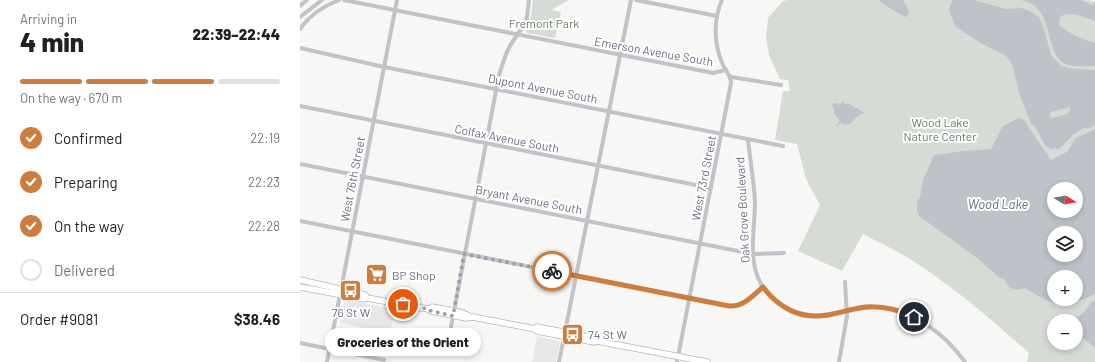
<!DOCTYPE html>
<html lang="en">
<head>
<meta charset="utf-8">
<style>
	:root { --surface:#fff; --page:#f6f6f6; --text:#202124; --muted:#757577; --line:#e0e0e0; --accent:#cd7e3f }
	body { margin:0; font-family:Barlow,sans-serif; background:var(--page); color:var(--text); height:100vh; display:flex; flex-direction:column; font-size:15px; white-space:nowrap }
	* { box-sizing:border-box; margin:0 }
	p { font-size:13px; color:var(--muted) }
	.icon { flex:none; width:22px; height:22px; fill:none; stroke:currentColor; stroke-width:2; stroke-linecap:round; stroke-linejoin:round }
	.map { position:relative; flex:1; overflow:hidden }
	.details { display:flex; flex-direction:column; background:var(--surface); width:300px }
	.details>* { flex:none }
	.needle { width:26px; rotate:101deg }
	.controls { position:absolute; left:747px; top:182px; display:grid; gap:8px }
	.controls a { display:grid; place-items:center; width:36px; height:36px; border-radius:50%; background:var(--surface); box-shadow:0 2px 6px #0003; font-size:20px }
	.pin { position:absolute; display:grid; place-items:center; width:34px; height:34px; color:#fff; margin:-17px; border:2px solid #fff; border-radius:50%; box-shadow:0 1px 4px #0007 }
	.courier { position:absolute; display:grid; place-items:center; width:40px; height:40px; margin:-20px; border:3px solid #cd7e3f; border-radius:50%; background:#fff; color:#222; box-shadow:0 1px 5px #0007 }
	.bubble { position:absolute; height:28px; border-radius:14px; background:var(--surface); box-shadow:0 2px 6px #0003; font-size:13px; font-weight:800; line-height:28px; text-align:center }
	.headline em { font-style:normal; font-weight:800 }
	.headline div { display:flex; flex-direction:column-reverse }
	.headline { display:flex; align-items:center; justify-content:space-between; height:68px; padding:0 20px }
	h1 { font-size:26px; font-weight:800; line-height:30px }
	.bar { display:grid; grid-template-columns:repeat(4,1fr); gap:6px 4px; align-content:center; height:48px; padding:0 20px }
	.bar i { height:5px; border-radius:3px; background:var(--line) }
	.bar .active { background:var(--accent) }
	.bar p { grid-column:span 4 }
	.line { display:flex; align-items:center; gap:10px; padding:0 20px; border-top:1px solid var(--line) }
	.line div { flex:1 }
	ol { padding:0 20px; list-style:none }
	li { display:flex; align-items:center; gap:12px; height:44px }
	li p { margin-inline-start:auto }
	li .icon { padding:4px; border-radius:50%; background:var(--accent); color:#fff; stroke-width:4 }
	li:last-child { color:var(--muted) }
	li i { width:22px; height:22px; border:2px solid var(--line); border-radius:50% }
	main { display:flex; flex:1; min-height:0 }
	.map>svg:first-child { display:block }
</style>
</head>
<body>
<main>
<section class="details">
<div class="headline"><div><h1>4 min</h1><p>Arriving in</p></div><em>22:39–22:44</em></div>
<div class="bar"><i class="active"></i><i class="active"></i><i class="active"></i><i></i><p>On the way · 670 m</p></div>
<ol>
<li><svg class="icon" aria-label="check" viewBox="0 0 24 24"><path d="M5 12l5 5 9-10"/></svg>Confirmed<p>22:19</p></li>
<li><svg class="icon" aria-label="check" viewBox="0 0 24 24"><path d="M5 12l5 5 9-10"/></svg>Preparing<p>22:23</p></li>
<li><svg class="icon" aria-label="check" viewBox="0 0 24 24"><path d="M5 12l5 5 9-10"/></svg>On the way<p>22:28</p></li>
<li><i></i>Delivered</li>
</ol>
<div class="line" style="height:52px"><div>Order #9081</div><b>$38.46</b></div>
</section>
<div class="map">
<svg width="795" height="362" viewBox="0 0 795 362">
	<rect width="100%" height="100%" fill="#f7f7f5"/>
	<!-- built -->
	<g fill="#e8e8e8">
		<polygon points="47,300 95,309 90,333 40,323 44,302"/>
		<polygon points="237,336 260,342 256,362 232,362"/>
	</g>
	<!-- green -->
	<g fill="#d6dcd5" fill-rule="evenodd">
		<polygon points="233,0 269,0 251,10 261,12 255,38 227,33 226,31 231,17"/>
		<path d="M488,0H790L795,2V362H727L729,353C694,322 659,291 619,265C602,253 582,244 563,234L542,271L498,251L520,205L506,179L497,144L475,140L483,91H490L488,80L480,79L469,55L466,38L468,18L483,1ZM754,189H776V211H754ZM754,233H776V255H754ZM754,277H776V299H754ZM754,321H776V343H754Z"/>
	</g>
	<!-- water -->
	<g fill="#bdc3c9" fill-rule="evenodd">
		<path d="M579,0H603L607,7L609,14L606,17C602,16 581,3 579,0Z"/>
		<path d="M652,0H674L706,9L721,8L728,10L739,17L745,32L751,55L760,65L768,68L795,70V125L788,129L784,128L774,134L759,149L754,148L751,150L745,145L736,129L731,123L720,96L712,64L706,56L679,42L655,26L649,10ZM770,107V111C766,115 757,117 752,118L749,115L751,112Z"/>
		<path d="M721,0H781L792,5L795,1V21C785,18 758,5 759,25C769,34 782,39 795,43V66C786,66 775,67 767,65C746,58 753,16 732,4C729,2 724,1 721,0Z"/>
		<path d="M542,99L545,104H549L565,113C558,115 554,119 550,124L544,125L542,122L535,128L540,120L534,114V108L531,106L534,103L540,104L543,102Z"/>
		<path d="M719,118L724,120L751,160L767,152L776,138L795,129V294C782,300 768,306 752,302C744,300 732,292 724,288L717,290L710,288L704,279L700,278L677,258L619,216L617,210V202L620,197L623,180L634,155L663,151L691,149L703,126ZM754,189H776V211H754ZM754,233H776V255H754ZM754,277H776V299H754Z"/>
		<polygon points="795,300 795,348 776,332 776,321 772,321 785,311 791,302"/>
	</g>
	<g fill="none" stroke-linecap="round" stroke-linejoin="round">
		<defs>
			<g id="major">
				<polyline points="0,280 65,295 67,298"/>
				<polyline points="0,287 64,299 67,298 128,309 131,311 166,318 173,317 235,329 237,327 294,338 297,341 407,362"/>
				<path d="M128,309L132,307C141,309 164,311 170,317"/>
				<polyline points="235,329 237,331 294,342 297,341"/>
			</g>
		</defs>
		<!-- major casing -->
		<use href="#major" stroke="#b5b7bc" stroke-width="7"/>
		<!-- minor -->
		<g stroke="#c1c3c8" stroke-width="4">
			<polyline points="44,0 413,73 426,70"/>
			<polyline points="336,0 417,16"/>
			<polyline points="0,6 7,0"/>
			<polyline points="0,17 22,0"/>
			<path d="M0,29C9,16 24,6 39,0"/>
			<polyline points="0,48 84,67 483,146"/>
			<polyline points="431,77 481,85"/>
			<polyline points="0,106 411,188"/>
			<path d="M448,139C450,160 454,181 455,202C455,226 449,252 457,275C467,303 495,318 524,316C542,314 559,306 578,307C612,309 645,334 665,362"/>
			<polyline points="0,164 453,254 484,253"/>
			<path d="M0,221L429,306C444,307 452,296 463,287"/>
			<polyline points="151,327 199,75 206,54 211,44 224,25 227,17 229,0"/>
			<polyline points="0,343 84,360"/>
			<polyline points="27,362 97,0"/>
			<polyline points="259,362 331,0"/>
			<path d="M377,362L431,83C431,75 425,70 422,63C414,43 413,20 422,0"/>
			<polyline points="539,362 547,316 545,282"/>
		</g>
		<!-- major -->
		<use href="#major" stroke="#fff" stroke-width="5.5"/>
	</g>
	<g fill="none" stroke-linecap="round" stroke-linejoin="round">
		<!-- done -->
		<polyline stroke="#9ba1aa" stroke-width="4" stroke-dasharray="0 7.2" points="103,304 128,309 131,311 153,316 164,254 252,271"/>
		<!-- route -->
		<path stroke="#cd7e3f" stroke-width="5" d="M252,271L429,306C444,307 452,296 463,287C478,307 500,320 527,315C540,313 553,308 566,307C583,306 599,310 614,317"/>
	</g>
	<!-- icons -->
	<defs>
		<symbol id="supermarket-square" viewBox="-11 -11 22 22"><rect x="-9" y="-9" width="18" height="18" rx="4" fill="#cd7e3f" stroke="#fff"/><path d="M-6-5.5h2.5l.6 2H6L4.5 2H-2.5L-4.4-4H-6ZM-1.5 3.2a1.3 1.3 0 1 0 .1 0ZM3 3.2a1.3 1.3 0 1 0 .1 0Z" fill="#fff"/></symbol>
		<symbol id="bus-square" viewBox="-11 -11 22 22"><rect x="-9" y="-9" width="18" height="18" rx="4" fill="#cd7e3f" stroke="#fff"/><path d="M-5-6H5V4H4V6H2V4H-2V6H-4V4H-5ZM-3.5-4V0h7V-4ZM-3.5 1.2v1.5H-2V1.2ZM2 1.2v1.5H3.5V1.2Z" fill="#fff"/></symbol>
	</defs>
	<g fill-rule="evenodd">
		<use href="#supermarket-square" x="64" y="262" width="25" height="25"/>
		<use href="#bus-square" x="38" y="278" width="25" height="25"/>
		<use href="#bus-square" x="260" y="322" width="25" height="25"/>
	</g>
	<g text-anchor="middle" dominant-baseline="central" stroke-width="4" stroke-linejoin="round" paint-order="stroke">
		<!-- park labels -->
		<g font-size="12" fill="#687a68" stroke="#fff">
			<text x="244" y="23">Fremont Park</text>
			<text x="640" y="122">Wood Lake<tspan x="640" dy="14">Nature Center</tspan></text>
		</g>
		<!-- street labels -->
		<g font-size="12" fill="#6a7282" stroke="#fff">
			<text transform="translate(354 51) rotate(10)">Emerson Avenue South</text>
			<text transform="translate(243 88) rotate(11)">Dupont Avenue South</text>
			<text transform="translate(207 138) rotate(11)">Colfax Avenue South</text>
			<text transform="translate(403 178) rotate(-79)">West 73rd Street</text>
			<text transform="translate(52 179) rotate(-79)">West 76th Street</text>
			<text transform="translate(229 199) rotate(11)">Bryant Avenue South</text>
			<text transform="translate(442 210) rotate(-93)">Oak Grove Boulevard</text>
		</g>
		<!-- poi labels -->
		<g font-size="12" fill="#6a7282" stroke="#fff" text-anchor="start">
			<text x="92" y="275">BP Shop</text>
			<text x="51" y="312" text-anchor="middle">76 St W</text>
			<text x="288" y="334">74 St W</text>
		</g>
		<!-- water labels -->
		<g font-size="13" font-style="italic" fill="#66737e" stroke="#fff">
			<text x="698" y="204">Wood Lake</text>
		</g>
	</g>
</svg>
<div class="controls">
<a><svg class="needle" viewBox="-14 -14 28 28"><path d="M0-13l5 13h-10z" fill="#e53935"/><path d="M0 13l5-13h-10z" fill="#757577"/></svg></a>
<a><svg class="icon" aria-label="layers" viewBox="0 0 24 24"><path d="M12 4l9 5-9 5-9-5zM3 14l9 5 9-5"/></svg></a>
<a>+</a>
<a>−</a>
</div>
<div class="pin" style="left:103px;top:304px;background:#ea580c"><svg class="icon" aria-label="bag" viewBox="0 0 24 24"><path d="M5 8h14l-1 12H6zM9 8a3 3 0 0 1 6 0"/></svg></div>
<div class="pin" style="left:614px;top:317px;background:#1f2937"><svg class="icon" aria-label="home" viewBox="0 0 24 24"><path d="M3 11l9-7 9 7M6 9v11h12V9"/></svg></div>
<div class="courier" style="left:252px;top:271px"><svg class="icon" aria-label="bike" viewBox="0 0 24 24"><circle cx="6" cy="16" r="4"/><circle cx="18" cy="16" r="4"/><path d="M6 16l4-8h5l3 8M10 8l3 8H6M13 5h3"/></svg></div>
<div class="bubble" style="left:25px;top:328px;width:156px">Groceries of the Orient</div>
</div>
</main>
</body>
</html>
